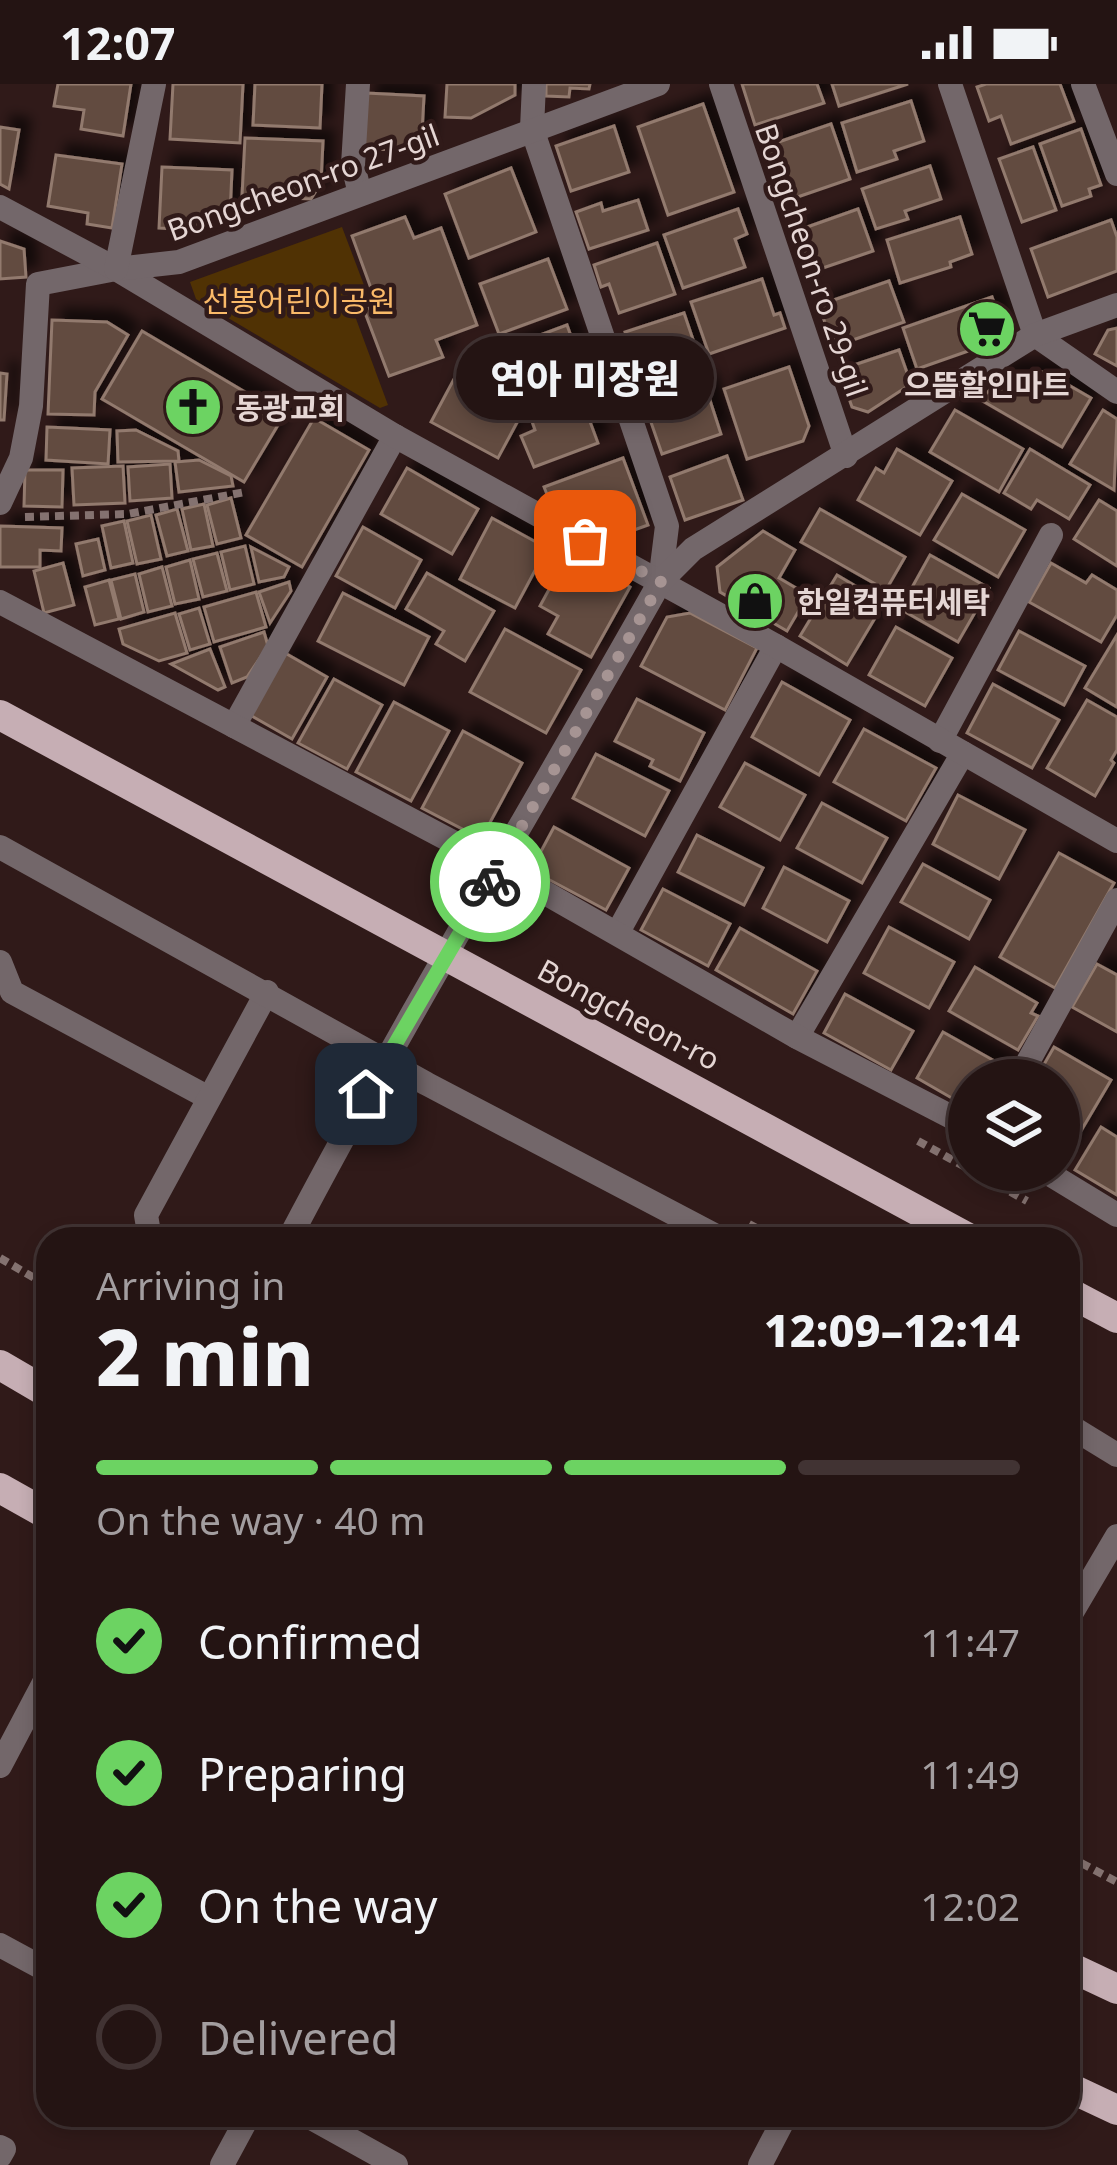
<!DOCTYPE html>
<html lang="en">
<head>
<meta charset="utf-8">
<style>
	:root { --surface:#241413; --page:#2c1d1c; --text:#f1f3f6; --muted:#a39ea0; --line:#413333; --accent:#6cd362 }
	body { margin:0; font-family:"Noto Sans","Noto Sans KR",sans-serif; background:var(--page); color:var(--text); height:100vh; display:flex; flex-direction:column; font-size:45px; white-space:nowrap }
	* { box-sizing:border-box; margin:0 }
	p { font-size:39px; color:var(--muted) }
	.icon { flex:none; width:66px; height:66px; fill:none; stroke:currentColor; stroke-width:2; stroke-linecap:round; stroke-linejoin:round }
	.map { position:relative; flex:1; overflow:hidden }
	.sheet { position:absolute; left:36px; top:1143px; width:1044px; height:900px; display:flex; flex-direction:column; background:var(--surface); border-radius:36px; box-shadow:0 6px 18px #0003,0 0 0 3px var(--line) }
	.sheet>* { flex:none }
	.tools { position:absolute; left:948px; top:975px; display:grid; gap:24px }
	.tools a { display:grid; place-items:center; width:132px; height:132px; border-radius:50%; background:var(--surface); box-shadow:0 6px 18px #0003,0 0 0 3px var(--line); font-size:60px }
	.pin { position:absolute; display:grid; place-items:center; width:102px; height:102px; color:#fff; margin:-51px; border-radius:24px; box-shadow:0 6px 18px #0006 }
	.courier { position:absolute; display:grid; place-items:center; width:120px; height:120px; margin:-60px; border:9px solid #6cd362; border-radius:50%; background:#fff; color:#222; box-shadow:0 3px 15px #0007 }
	.bubble { position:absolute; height:84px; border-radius:42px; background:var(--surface); box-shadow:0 6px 18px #0003,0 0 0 3px var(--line); font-size:39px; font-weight:800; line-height:84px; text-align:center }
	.summary em { font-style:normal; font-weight:800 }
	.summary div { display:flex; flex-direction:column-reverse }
	.summary { display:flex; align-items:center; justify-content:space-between; height:204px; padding:0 60px }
	h1 { font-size:78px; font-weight:800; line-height:90px }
	.bar { display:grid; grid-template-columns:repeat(4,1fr); gap:18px 12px; align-content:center; height:144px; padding:0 60px }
	.bar i { height:15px; border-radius:9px; background:var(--line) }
	.bar .active { background:var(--accent) }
	.bar p { grid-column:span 4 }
	ol { padding:0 60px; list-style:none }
	li { display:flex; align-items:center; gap:36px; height:132px }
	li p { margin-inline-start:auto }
	li .icon { padding:12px; border-radius:50%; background:var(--accent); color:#111; stroke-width:4 }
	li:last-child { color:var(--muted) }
	li i { width:66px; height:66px; border:6px solid var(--line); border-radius:50% }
	.status { display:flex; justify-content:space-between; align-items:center; height:84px; padding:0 60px; background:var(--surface); direction:ltr }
	.status svg { height:33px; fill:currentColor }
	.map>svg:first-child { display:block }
</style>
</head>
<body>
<div class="status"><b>12:07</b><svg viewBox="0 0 49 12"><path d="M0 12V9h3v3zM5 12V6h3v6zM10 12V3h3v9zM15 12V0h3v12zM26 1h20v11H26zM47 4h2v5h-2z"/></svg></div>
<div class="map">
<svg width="1117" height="2081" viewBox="0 0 1117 2081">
	<defs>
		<filter id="shadow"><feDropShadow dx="11" dy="-11" stdDeviation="6" flood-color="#0009"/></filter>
	</defs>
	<rect width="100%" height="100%" fill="#301a19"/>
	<!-- green -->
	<polygon fill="#503204" points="342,143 370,217 352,224 388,321 380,324 196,215 190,198"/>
	<!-- building -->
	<g fill="#624c41" stroke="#927a6e" stroke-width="3" filter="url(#shadow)">
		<polygon points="58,0 131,0 123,52 81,45 84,26 54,22"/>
		<polygon points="173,0 243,0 240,59 170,55"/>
		<polygon points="255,0 322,0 320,44 253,41"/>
		<polygon points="447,0 515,0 515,11 471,34 445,33"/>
		<polygon points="546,0 590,0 589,5 570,4 569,13 546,12"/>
		<polygon points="742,0 817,0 824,19 755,41"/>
		<polygon points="832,0 908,0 839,22"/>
		<polygon points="986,0 1060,0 1074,37 1011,60 1001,32 989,37 977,3"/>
		<polygon points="366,9 424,12 421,68 363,64"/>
		<polygon points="911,17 924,57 894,67 897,75 857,88 842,39"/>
		<polygon points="703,20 734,108 668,131 638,43"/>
		<polygon points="831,40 850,95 783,118 764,63"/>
		<polygon points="614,42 629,88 571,107 556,62"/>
		<polygon points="0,43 19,46 9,105 0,100"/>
		<polygon points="1081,45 1101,101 1089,105 1091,112 1062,122 1040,60"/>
		<polygon points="245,54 323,57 321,99 311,115 242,112"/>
		<polygon points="1033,63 1056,126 1022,138 999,75"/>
		<polygon points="56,71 122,80 112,144 87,140 88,129 48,122"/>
		<polygon points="930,82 941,115 905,127 908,135 876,145 862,105"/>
		<polygon points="162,83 232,86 230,131 198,146 159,144"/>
		<polygon points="511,84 536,148 469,174 445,110"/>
		<polygon points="638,116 648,146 589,165 576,128 601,119 603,127"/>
		<polygon points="738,125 747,150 735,155 745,183 683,204 664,151"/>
		<polygon points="858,125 873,167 811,188 796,147"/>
		<polygon points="405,133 414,154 441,144 477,241 436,256 443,273 389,292 364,226 377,221 352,152"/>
		<polygon points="960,133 972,170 950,178 951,183 900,199 887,156"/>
		<polygon points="1111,136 1117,153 1117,187 1048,213 1031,165"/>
		<polygon points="0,157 24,165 26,193 0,195"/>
		<polygon points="657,159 675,210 619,229 609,200 601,203 594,181"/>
		<polygon points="548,175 567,225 499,250 480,200"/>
		<polygon points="762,195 774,231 780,229 785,244 709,270 691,218"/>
		<polygon points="889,197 904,238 833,263 819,221"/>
		<polygon points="992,213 999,233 991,259 917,285 903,244"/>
		<polygon points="684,229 700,276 640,295 625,248"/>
		<polygon points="52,236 107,238 128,251 95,308 94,331 48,330"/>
		<polygon points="567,241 587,297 519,322 512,303 491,311 478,274"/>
		<polygon points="1117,244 1117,282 1095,270 1108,246"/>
		<polygon points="142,247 284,331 244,398 102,315"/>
		<polygon points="899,266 911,300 868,328 852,323 839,286"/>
		<polygon points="789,283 809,342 803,357 747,375 724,305"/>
		<polygon points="1005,288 1046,288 1091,314 1062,363 981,316"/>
		<polygon points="0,289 7,290 4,336 0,336"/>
		<polygon points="454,295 521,331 498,374 431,338"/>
		<polygon points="596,299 607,329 589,335 598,359 534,383 521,352 535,346 528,326"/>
		<polygon points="705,301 721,350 662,370 645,321"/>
		<polygon points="955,326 1023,365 999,408 930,368"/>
		<polygon points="1103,326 1117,335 1114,406 1070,380"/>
		<polygon points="314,334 369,366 302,483 246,451"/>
		<polygon points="47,343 110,346 108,380 46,376"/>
		<polygon points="136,346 178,367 179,377 118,378 117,347"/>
		<polygon points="897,365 952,397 920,451 858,416 876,384 884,389"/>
		<polygon points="1030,365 1090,401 1069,435 1037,416 1031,425 1004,409"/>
		<polygon points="727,372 743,416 685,436 670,393"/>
		<polygon points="623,374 648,441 620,451 548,413 544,403"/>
		<polygon points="199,376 231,392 233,402 179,408 175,378"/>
		<polygon points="170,380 172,414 130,417 128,383"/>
		<polygon points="123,382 125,419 74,421 72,384"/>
		<polygon points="407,384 478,425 452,470 381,430"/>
		<polygon points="25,386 63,386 62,423 24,422"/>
		<polygon points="962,410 1025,446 998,493 934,456"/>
		<polygon points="231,414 241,454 217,460 207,421"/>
		<polygon points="1099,416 1117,427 1117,482 1074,455"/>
		<polygon points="204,420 213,462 191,466 182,425"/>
		<polygon points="177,425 188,467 167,472 156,431"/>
		<polygon points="820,425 905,473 886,506 801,458"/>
		<polygon points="151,431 161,475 137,480 127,437"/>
		<polygon points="492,434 547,464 515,524 460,495"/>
		<polygon points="124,437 133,479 111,484 102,442"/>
		<polygon points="0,442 62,444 61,467 40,466 40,483 0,483"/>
		<polygon points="363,443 421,476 395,524 336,492"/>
		<polygon points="763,447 795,466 779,494 808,511 787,547 720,508 717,483"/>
		<polygon points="98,455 105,486 83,492 76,460"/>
		<polygon points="245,462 254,500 230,506 221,468"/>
		<polygon points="251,463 289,483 284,493 259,498"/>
		<polygon points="217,469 227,507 203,513 193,475"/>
		<polygon points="569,469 630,503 591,573 548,550 558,532 540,522"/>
		<polygon points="930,471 989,504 958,558 900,525"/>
		<polygon points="190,476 199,515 175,520 166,483"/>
		<polygon points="63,479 74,521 44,529 34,487"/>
		<polygon points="1051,479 1086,499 1092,491 1117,506 1117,531 1101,558 1029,518"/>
		<polygon points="162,483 172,522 148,528 139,490"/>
		<polygon points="427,489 494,527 465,577 436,560 444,547 406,525"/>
		<polygon points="135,490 144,528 121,535 111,496"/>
		<polygon points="837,491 884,519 847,581 800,552"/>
		<polygon points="109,496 119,535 95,541 85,503"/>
		<polygon points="289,498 291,507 270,539 259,508"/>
		<polygon points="256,508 266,543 214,558 204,523"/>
		<polygon points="343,509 429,553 404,601 318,557"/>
		<polygon points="199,524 210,560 190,566 179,530"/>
		<polygon points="175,529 187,569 159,577 123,560 119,545"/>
		<polygon points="690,529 757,564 725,626 641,582 667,533"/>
		<polygon points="896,543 952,574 925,622 869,591"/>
		<polygon points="505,545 581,586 546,649 470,608"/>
		<polygon points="1019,547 1085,582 1064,621 998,586"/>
		<polygon points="264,548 268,562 247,593 232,599 220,563"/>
		<polygon points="1117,551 1117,623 1085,604"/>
		<polygon points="210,565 225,603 218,606 171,580"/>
		<polygon points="285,569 327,593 292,655 250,631"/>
		<polygon points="334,595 382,621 347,685 298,659"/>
		<polygon points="782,598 850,636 819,691 752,653"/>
		<polygon points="993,600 1059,636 1032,684 967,649"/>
		<polygon points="637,615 704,649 680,697 650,682 653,676 615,657"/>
		<polygon points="1087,616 1117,633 1117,666 1111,676 1114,679 1095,712 1047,684"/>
		<polygon points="394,618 449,647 411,717 356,688"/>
		<polygon points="864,645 936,684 906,737 834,698"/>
		<polygon points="463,647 522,679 487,744 472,750 422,724"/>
		<polygon points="596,670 669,707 645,752 573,714"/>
		<polygon points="745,679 805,711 780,756 720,723"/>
		<polygon points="958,711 1025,746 999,795 933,760"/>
		<polygon points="822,719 887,754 862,799 797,764"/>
		<polygon points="554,743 629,784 606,826 531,786"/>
		<polygon points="697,751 763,784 744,821 678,788"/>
		<polygon points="1059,769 1114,799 1055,904 1000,873"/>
		<polygon points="923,780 990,816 969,855 901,818"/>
		<polygon points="784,783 849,817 827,858 763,824"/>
		<polygon points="663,805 730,840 708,882 641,846"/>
		<polygon points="889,843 954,878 929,924 864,889"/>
		<polygon points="740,844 817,887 793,930 716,886"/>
		<polygon points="1097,880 1117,891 1117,948 1072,923"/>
		<polygon points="975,883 1037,919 1031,929 1038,932 1018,966 949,927"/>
		<polygon points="845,910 913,947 891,986 824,949"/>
		<polygon points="943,948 1007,984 1001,996 969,996 969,1024 917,994"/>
		<polygon points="1054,963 1111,996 1062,1079 1059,996 1035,996"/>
		<polygon points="1101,1043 1117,1053 1117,1111 1075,1086"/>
	</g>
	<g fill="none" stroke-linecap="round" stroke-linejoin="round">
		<!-- path -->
		<g stroke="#847270" stroke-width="8" stroke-dasharray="9 6" stroke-linecap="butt">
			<polyline points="25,433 128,430 245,408"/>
			<polyline points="918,1057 969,1085"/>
			<polyline points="971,1086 1027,1117"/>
			<polyline points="749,1140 777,1155"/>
			<polyline points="0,1174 48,1202"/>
			<polyline points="1068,1772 1117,1798"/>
		</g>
		<!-- lane -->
		<g stroke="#73676a" stroke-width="24">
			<polyline points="358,0 353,81 360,110"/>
			<polyline points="534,0 532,45 667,442 660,498"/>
			<polyline points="721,0 846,372"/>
			<polyline points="950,0 1035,251 1117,308"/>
			<polyline points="1083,0 1117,90"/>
			<polyline points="0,419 21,374 31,322 38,200 116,185"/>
			<polyline points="234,642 395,352"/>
			<polyline points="940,657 1051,451"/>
			<polyline points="618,848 776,562"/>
			<polyline points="0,878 12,908 209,1014"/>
			<polyline points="797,953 963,669"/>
			<polyline points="1018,996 1117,816"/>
			<polyline points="150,1155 146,1131 267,908"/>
			<polyline points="0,2063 4,2065 0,2072"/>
			<polyline points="222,2081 249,2031"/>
		</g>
		<!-- street -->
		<g stroke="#73676a" stroke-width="24">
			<polyline points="0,123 116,185 395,352 776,562 1117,757"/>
			<polyline points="116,185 179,178 658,0"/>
			<polyline points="116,185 154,0"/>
			<polyline points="0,518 500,783 797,953 969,1042"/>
			<polyline points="0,763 427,1000 722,1155"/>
			<polyline points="1043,1086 1117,1131"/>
			<path d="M289,1155C406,932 537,717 660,498L693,465L1035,251L1117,221"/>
			<polyline points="1068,1341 1117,1371"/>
			<polyline points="1068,1535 1117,1452"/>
			<polyline points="0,1682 48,1591"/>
			<polyline points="0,1861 48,1887"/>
			<polyline points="306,2031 396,2081"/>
			<polyline points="760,2081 786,2031"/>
		</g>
		<!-- primary -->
		<g stroke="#c6aeb4" stroke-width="30">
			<polyline points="0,631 970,1155"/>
			<polyline points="1068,1208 1117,1234"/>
			<polyline points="0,1281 48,1309"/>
			<polyline points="0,1404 48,1431"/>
			<polyline points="1068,1882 1117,1905"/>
			<polyline points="1068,2003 1117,2026"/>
		</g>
	</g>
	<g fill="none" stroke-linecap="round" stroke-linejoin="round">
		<!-- done -->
		<polyline stroke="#a69493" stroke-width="12" stroke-dasharray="0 21.6" points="490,798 661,498 585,457"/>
		<!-- route -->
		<polyline stroke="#6cd362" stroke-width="15" points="366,1010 490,798"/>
	</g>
	<!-- icons -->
	<defs>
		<symbol id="supermarket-disc" viewBox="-11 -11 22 22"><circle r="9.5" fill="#6cd362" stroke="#301a19"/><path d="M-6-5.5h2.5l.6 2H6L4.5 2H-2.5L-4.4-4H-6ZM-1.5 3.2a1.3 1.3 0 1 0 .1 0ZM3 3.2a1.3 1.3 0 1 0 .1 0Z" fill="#111"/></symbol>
		<symbol id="church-disc" viewBox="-11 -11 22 22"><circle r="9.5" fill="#6cd362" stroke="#301a19"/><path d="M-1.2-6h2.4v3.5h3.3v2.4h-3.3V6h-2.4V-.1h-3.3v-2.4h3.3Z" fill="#111"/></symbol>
		<symbol id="shop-disc" viewBox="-11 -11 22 22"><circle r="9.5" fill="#6cd362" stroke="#301a19"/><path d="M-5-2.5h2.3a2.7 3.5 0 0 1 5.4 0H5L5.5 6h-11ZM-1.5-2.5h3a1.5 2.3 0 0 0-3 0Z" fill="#111"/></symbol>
	</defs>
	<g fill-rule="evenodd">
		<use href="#supermarket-disc" x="954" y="212" width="66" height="66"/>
		<use href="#church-disc" x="160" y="290" width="66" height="66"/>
		<use href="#shop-disc" x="722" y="484" width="66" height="66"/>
	</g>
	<g text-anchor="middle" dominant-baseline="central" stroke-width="9" stroke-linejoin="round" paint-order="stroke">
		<!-- street labels -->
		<g font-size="30" fill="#e5d6d4" stroke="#301a19">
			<text transform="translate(303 98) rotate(-20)">Bongcheon-ro 27-gil</text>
			<text transform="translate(812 176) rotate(71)">Bongcheon-ro 29-gil</text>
			<text transform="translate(629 930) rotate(28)">Bongcheon-ro</text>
		</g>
		<!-- park labels -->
		<g font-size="30" fill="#faba69" stroke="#301a19">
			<text x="299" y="216">선봉어린이공원</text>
		</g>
		<!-- poi labels -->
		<g font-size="30" font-weight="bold" fill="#e5d6d4" stroke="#301a19" text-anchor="start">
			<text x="987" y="300" text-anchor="middle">으뜸할인마트</text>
			<text x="235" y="323">동광교회</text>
			<text x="797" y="517">한일컴퓨터세탁</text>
		</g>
	</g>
</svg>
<div class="tools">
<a><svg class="icon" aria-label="layers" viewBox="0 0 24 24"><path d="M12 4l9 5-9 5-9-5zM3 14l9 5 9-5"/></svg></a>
</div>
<div class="pin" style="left:585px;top:457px;background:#ea580c"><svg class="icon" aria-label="bag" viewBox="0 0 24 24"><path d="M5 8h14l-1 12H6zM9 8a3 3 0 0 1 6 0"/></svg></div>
<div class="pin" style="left:366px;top:1010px;background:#1f2937"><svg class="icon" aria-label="home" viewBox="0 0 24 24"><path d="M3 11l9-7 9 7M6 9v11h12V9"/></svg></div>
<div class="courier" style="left:490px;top:798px"><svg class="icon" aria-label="bike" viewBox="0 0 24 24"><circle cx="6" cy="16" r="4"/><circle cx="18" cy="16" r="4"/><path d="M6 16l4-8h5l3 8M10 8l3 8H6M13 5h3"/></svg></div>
<div class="bubble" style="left:456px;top:252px;width:258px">연아 미장원</div>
<section class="sheet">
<div class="summary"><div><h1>2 min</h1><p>Arriving in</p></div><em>12:09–12:14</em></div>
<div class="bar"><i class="active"></i><i class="active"></i><i class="active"></i><i></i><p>On the way · 40 m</p></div>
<ol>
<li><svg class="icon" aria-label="check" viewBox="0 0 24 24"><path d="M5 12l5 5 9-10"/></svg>Confirmed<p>11:47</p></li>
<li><svg class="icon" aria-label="check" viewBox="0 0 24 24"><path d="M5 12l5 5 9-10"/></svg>Preparing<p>11:49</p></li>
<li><svg class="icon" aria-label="check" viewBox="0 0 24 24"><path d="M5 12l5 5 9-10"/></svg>On the way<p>12:02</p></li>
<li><i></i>Delivered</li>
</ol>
</section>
</div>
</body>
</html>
